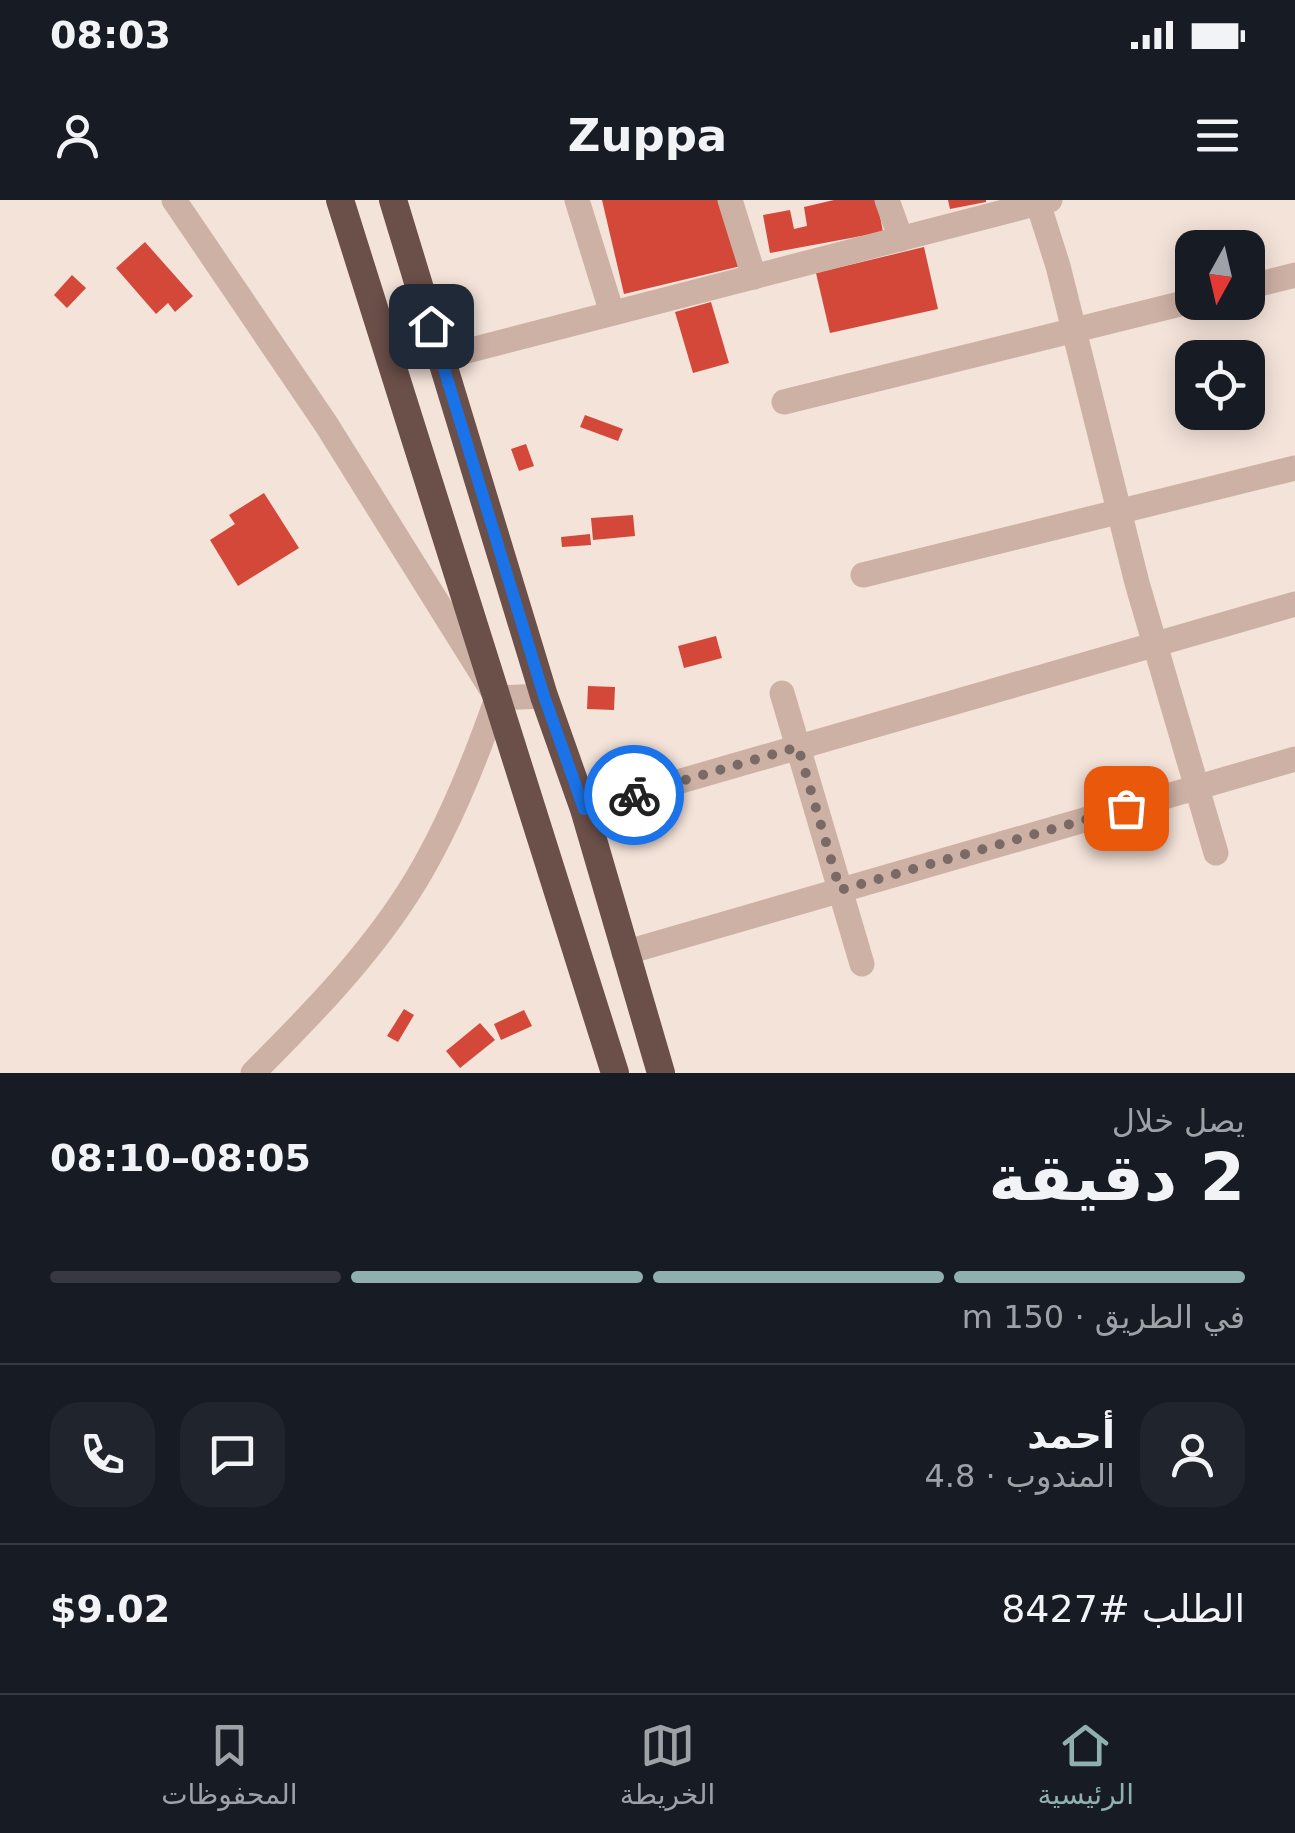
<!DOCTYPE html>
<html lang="ar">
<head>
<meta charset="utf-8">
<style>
	:root { --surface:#171b24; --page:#20242c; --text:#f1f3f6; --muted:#9ea1a6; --line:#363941; --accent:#8fb0af }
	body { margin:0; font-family:"DejaVu Sans",Cairo,sans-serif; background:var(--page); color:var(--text); direction:rtl; height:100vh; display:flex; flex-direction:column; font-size:38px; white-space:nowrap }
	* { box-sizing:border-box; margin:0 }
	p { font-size:32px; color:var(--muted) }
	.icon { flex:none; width:55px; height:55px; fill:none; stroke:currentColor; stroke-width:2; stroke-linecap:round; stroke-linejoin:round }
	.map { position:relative; height:873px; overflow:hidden; direction:ltr }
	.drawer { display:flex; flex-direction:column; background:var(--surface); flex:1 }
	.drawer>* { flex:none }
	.needle { width:65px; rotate:188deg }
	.buttons { position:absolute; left:1175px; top:30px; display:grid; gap:20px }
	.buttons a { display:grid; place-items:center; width:90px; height:90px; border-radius:20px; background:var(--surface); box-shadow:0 5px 25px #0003; font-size:50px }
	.pin { position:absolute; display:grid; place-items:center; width:85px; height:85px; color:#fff; margin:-42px; border-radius:20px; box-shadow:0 5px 15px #0006 }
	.courier { position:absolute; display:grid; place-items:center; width:100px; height:100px; margin:-50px; border:8px solid #1a73e8; border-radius:50%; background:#fff; color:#222; box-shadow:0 2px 12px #0007 }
	.headline em { font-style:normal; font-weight:800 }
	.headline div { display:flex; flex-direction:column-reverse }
	.headline { display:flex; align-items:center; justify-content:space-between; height:170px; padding:0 50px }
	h1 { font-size:65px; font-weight:800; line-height:75px }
	.bar { display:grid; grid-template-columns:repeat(4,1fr); gap:15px 10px; align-content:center; height:120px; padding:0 50px }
	.bar i { height:12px; border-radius:8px; background:var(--line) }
	.bar .selected { background:var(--accent) }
	.bar p { grid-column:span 4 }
	.line { display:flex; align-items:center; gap:25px; padding:0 50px; border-top:2px solid var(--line) }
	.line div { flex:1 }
	.round { display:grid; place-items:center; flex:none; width:105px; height:105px; border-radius:30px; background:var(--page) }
	.status { display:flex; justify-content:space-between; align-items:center; height:70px; padding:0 50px; background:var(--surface); direction:ltr }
	.status svg { height:28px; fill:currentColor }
	header { display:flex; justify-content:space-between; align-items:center; height:130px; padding:0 50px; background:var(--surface); font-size:45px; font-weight:800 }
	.tab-bar { display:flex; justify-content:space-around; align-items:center; height:140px; border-top:2px solid var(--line); background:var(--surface); font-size:28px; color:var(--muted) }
	.tab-bar a { display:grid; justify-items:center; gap:5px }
	.tab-bar .selected { color:var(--accent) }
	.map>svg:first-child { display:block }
</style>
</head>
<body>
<div class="status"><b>08:03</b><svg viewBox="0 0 49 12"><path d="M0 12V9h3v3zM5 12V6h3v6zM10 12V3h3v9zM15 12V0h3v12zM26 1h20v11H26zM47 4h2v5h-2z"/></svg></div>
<header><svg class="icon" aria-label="menu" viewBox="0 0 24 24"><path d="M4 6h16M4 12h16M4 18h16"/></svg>Zuppa<svg class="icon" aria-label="person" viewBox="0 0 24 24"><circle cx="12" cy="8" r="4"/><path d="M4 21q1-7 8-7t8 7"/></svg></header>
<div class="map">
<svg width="1295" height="873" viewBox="0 0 1295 873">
	<rect width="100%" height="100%" fill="#f4e3d9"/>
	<!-- building -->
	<g fill="#d34838">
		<polygon points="602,0 726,0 741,66 624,94"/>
		<polygon points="834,0 877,0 883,32 770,53 763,15 790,10 794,29 807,26 804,7"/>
		<polygon points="948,0 986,0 986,2 950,9"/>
		<polygon points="145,42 193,96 175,112 168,103 156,114 116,68"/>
		<polygon points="924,47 938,109 830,133 816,73"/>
		<polygon points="72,75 86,88 67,108 54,95"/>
		<polygon points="711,102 729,163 693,173 675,112"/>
		<polygon points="585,215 623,229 618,241 580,227"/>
		<polygon points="526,244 534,266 519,271 511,249"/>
		<polygon points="264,293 299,348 238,386 210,340 235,324 229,315"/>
		<polygon points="633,315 635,336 593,340 591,318"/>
		<polygon points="590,334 591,345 562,347 561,337"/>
		<polygon points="716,436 722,458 684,468 678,446"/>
		<polygon points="588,486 615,487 614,510 587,509"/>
		<polygon points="404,809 414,815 398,842 387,836"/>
		<polygon points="524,810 532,826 501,840 494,824"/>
		<polygon points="480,823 495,840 460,868 446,851"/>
	</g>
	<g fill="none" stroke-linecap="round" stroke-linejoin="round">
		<!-- minor -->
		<g stroke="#cdb1a4" stroke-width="25">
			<polyline points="174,0 326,224 497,498 544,496"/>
			<polyline points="577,0 612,113"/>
			<polyline points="730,0 754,77"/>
			<polyline points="887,0 901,39"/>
			<polyline points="1037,0 1058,66 1137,383 1216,653"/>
			<polyline points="1248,87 1295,75"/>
			<polyline points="440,158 1050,0"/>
			<polyline points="784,202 1192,101"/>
			<polyline points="863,375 1295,268"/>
			<polyline points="782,493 862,764"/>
			<polyline points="584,609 1295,404"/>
			<polyline points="624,753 1295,559"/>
			<path d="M253,873C309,817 365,760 408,693C446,634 474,564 497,498"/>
		</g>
		<!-- trunk -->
		<g stroke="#6b4f49" stroke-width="28">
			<polyline points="340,0 615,873"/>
			<polyline points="393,0 544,496 584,609 661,873"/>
		</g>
	</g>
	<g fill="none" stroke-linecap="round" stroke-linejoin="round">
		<!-- done -->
		<polyline stroke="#7a6a65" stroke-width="10" stroke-dasharray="0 18" points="634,595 798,547 840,690 1126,608"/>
		<!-- route -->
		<polyline stroke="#1a73e8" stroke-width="12" points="431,126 544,496 584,609 634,595"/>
	</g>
</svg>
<div class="buttons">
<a><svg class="needle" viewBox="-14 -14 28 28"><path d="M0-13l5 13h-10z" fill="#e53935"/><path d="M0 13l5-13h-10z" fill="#9ea1a6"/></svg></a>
<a><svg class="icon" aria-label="locate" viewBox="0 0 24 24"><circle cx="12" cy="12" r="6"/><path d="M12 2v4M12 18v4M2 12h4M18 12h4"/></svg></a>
</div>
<div class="pin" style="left:1126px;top:608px;background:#ea580c"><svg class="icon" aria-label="bag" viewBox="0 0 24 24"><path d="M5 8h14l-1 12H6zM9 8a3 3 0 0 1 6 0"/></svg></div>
<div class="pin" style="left:431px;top:126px;background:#1f2937"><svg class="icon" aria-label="home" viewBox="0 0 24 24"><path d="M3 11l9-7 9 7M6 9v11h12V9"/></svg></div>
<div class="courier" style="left:634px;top:595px"><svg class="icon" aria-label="bike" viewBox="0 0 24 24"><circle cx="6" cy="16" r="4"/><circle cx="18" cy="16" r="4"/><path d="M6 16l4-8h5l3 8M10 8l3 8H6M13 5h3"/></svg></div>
</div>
<section class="drawer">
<div class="headline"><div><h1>2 دقيقة</h1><p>يصل خلال</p></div><em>08:05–08:10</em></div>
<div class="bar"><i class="selected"></i><i class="selected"></i><i class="selected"></i><i></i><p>في الطريق · 150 m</p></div>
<div class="line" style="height:180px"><a class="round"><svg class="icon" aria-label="person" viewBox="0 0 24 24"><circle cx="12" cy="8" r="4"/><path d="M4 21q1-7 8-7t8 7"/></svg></a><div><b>أحمد</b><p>المندوب · 4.8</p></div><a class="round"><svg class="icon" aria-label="chat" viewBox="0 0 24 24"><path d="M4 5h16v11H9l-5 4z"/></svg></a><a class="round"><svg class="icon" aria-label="phone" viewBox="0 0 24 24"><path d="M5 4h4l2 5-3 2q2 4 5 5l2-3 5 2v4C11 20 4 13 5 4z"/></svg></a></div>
<div class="line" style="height:130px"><div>الطلب #8427</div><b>$9.02</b></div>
</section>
<nav class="tab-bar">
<a class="selected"><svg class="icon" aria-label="home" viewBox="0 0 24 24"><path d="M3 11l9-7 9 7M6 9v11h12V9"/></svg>الرئيسية</a>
<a><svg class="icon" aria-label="map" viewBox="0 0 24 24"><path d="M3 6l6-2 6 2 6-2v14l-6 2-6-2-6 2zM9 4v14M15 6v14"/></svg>الخريطة</a>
<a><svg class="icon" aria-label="saved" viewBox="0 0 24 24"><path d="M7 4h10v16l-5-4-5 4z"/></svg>المحفوظات</a>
</nav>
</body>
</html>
